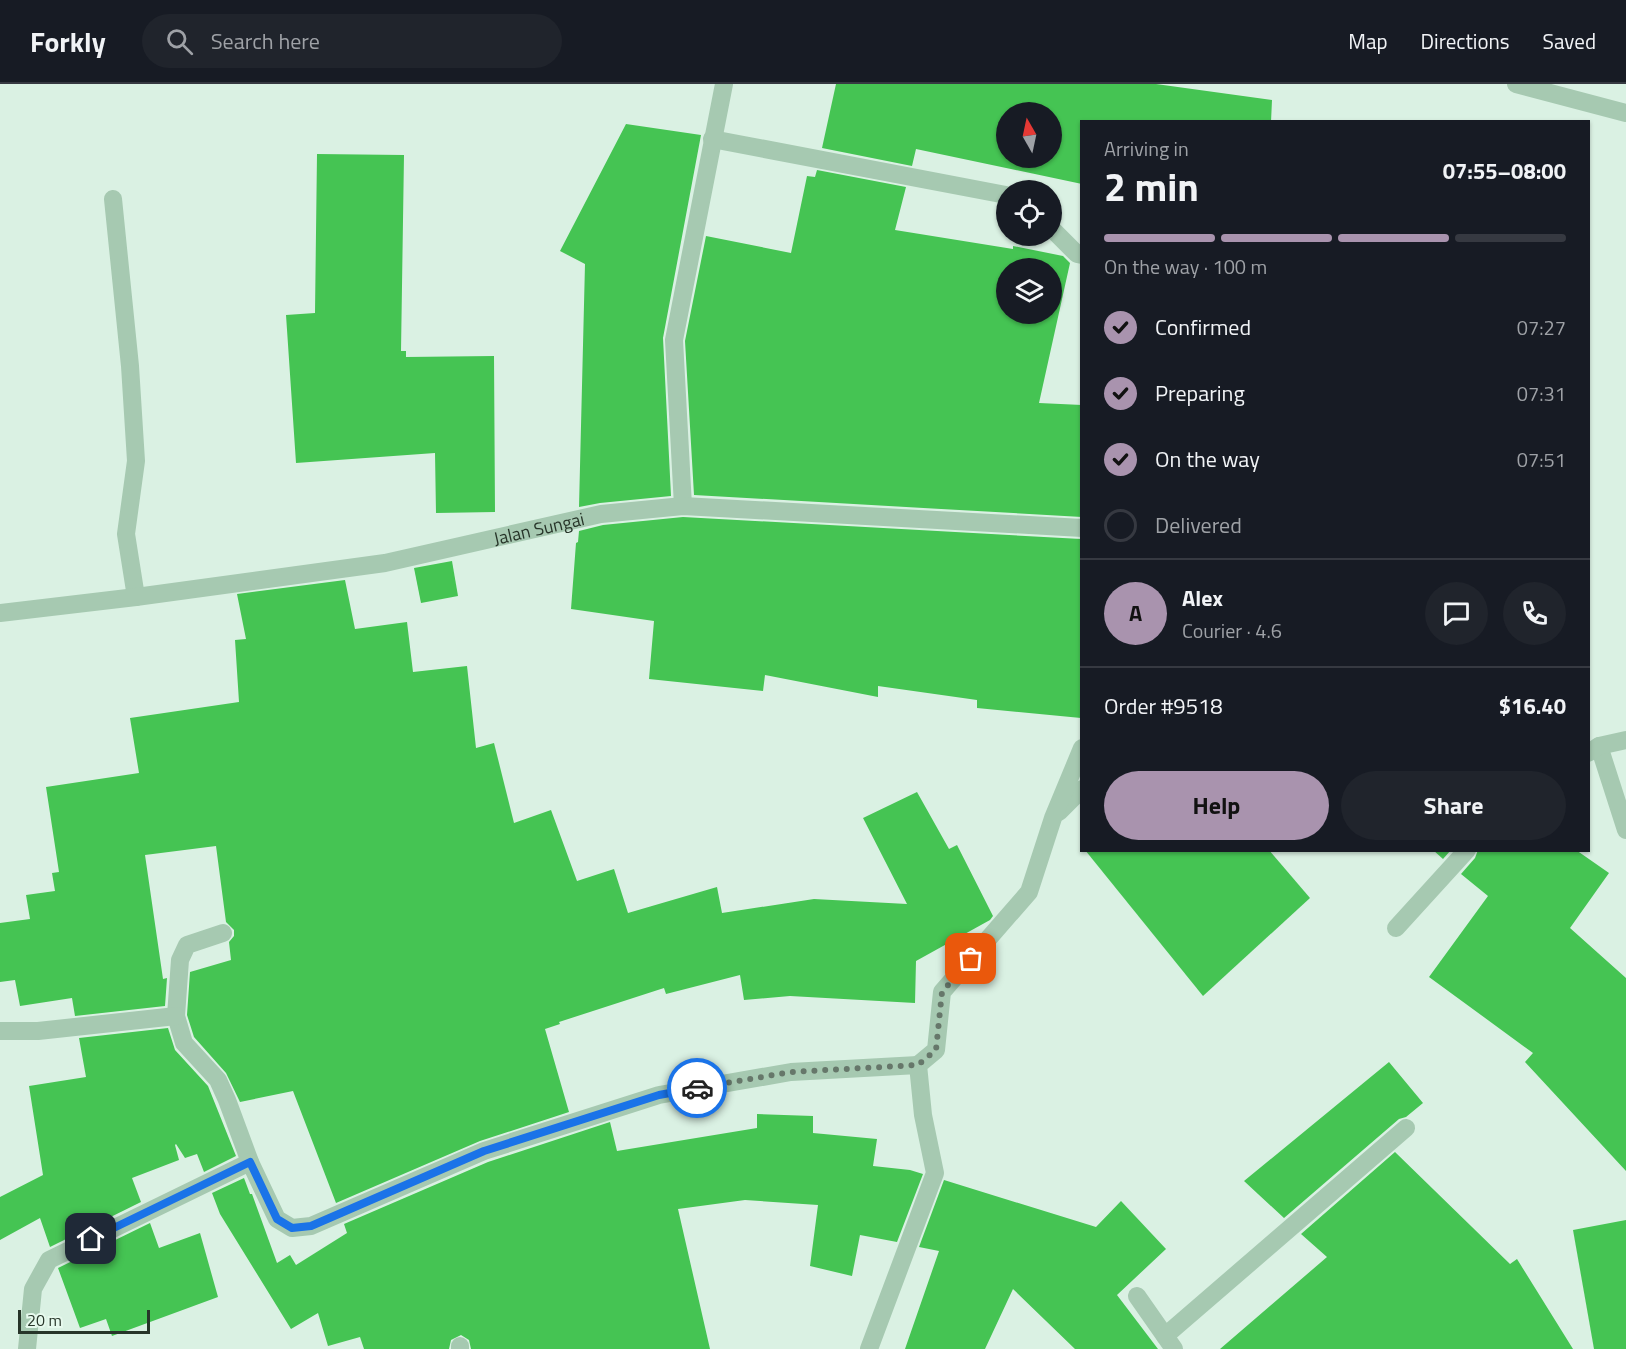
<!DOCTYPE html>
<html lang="en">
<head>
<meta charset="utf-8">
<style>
	:root { --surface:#171b24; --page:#20242c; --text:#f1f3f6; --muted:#9ea1a6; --line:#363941; --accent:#a993ae }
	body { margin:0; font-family:"Titillium Web",sans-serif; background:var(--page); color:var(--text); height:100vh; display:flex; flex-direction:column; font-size:22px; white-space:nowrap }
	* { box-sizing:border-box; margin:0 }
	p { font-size:20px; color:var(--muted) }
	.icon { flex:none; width:33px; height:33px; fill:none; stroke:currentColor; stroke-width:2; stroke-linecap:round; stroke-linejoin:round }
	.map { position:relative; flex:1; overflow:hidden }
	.drawer { position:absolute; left:1080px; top:36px; width:510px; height:732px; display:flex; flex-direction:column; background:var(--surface); border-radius:0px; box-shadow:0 2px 4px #0004 }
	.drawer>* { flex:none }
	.needle { width:39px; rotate:351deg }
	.fabs { position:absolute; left:996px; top:18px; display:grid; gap:12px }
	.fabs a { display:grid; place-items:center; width:66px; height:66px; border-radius:50%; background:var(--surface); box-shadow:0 2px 4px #0004; font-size:30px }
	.scale { position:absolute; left:18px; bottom:15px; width:132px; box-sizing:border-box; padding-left:6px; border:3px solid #273529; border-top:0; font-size:16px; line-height:21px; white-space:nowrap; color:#273529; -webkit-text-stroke:4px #e6f9ed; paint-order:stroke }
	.pin { position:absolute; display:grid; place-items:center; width:51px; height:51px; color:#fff; margin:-26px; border-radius:12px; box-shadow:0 3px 9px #0006 }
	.courier { position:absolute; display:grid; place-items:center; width:60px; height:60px; margin:-30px; border:4px solid #1a73e8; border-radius:50%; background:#fff; color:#222; box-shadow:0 2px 8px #0007 }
	.overview em { font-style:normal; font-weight:700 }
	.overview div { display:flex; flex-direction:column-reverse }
	.overview { display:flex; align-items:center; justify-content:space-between; height:102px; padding:0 24px }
	h1 { font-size:39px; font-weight:700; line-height:45px }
	.bar { display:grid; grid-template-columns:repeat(4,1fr); gap:9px 6px; align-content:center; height:72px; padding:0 24px }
	.bar i { height:8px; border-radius:4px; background:var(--line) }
	.bar .on { background:var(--accent) }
	.bar p { grid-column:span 4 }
	.line { display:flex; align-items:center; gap:15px; padding:0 24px; border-top:2px solid var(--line) }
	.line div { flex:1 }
	.round { display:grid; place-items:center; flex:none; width:63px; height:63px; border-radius:32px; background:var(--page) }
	ol { padding:0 24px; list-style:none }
	li { display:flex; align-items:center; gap:18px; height:66px }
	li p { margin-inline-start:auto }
	li .icon { padding:6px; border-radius:50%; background:var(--accent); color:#111; stroke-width:4 }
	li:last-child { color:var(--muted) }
	li i { width:33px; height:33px; border:3px solid var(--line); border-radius:50% }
	.action { display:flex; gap:12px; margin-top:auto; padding:12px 24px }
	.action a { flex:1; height:69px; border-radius:36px; background:var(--accent); color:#111; font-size:24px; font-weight:700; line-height:69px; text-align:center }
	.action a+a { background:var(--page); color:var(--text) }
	header { display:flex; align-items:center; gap:36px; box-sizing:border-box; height:84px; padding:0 30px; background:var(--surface); border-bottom:2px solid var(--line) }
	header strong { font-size:28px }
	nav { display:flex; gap:33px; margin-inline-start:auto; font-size:21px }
	.search { width:420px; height:54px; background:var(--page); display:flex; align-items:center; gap:15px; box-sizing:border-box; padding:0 21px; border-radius:33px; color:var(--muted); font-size:22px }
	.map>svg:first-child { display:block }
</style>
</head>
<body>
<header>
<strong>Forkly</strong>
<div class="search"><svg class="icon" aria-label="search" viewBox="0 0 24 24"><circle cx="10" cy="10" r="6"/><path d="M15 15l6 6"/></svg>Search here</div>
<nav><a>Map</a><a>Directions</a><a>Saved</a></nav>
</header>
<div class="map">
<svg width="1626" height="1265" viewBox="0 0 1626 1265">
	<rect width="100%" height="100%" fill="#daf1e3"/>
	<!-- building -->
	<g fill="#45c453" fill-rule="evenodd">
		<path d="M836,0H1156L1272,16L1271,38H1082V100L916,65L912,82L822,64ZM1006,28H1052V74H1006Z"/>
		<polygon points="626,40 701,51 663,254 671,412 600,419 579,423 585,180 560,167"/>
		<polygon points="317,70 404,71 401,267 406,267 406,273 494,272 495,428 436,429 435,369 296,379 286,231 315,229"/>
		<path d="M817,86L906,103L895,146L1013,165V162L1063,172L1070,179L1039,319L1082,321V433L694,411L685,257L706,152L791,169L807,92L815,93ZM1006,184H1052V230H1006Z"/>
		<polygon points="683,433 1081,455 1081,634 977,624 977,616 878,602 878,613 765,591 763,607 649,595 654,537 571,525 576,459 578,458 579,447 603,441"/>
		<polygon points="452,477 458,512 421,519 414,484"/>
		<polygon points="345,496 355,545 407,538 413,588 467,582 476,664 494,659 514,739 551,726 577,797 614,785 628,829 717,803 722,829 814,815 907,820 863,734 917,708 949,765 957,761 993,832 990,836 916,877 915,919 790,912 744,916 740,891 666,910 664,904 559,938 560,940 545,945 569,1028 480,1057 336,1119 293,1007 240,1018 226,989 194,953 187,931 190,888 231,876 229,858 234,852 234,846 226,838 216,762 145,771 163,895 167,894 165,922 75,932 72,914 20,922 15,896 0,898 0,839 30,835 26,811 55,807 52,789 59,788 46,703 139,689 130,634 239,618 235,556 246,555 237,510"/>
		<polygon points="1085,766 1269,766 1310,814 1203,912"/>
		<polygon points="1433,766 1451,766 1443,775"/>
		<polygon points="1478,766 1576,766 1609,789 1570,844 1626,894 1626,1087 1525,978 1533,969 1429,893 1488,812 1461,790 1475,774"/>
		<polygon points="168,944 175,966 208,1002 236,1072 204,1088 197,1070 185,1074 176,1060 175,1061 179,1076 132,1094 141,1118 50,1163 40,1134 0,1156 0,1113 43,1091 29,1002 86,993 79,954"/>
		<polygon points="1389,978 1423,1019 1406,1033 1399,1035 1284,1134 1244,1097"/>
		<polygon points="757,1030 813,1032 813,1049 877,1055 873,1082 910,1086 923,1090 897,1158 860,1151 852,1192 810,1182 818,1121 745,1116 678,1125 710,1265 471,1265 469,1256 461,1251 451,1256 449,1265 364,1265 360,1253 328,1262 318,1229 291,1245 220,1130 212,1109 244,1094 250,1110 252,1110 277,1179 290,1171 296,1181 347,1149 344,1140 488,1078 610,1038 617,1067 757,1044"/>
		<polygon points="1395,1068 1510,1180 1517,1175 1573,1265 1220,1265 1327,1173 1301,1150"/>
		<polygon points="944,1096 1096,1143 1121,1117 1166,1165 1117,1211 1158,1265 1075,1265 1013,1205 985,1265 905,1265 939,1167 919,1163"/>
		<polygon points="1626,1136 1626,1265 1594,1265 1573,1146"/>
		<polygon points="150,1139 159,1164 200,1149 218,1213 112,1252 106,1235 80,1244 58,1184"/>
	</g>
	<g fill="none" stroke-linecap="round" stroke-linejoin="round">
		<!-- lane -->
		<g stroke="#a6c9b1" stroke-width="18">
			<polyline points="113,115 130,282 136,377 126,450 136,513"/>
			<polyline points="1599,662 1626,746"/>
			<polyline points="1396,844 1467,766"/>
		</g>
		<!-- street -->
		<g stroke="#a6c9b1" stroke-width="18">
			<polyline points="1516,0 1626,29"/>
			<polyline points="712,55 1006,111"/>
			<polyline points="1052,145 1077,170 1082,171"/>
			<polyline points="683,422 674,256 724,0"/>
			<path id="s1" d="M0,529L136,513L385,479L601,430L683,422L1082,444"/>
			<polyline points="1588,669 1599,662 1626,656"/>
			<polyline points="1059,728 1082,705"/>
			<polyline points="223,849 187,861 180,876 176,932 184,959 218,996 227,1016 250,1078 277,1135 292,1144 311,1142 484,1067 659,1011 791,988 918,981"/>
			<polyline points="0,947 38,947 176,932"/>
			<polyline points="1137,1212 1174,1265"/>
			<polyline points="1165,1252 1406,1044"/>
			<polyline points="460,1262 460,1265"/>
			<polyline points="27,1265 33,1205 49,1176 250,1078"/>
			<polyline points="869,1265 935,1089 923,1031 918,981 936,966 942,908 1029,808 1053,734 1082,664"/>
		</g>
	</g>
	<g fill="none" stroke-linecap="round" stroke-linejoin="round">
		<!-- done -->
		<polyline stroke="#66776a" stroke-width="6" stroke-dasharray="0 10.8" points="697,1004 791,988 918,981 936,966 942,908 971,875"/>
		<!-- route -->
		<polyline stroke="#1a73e8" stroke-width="8" points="91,1155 250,1078 277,1135 292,1144 311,1142 484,1067 659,1011 697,1004"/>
	</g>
	<g text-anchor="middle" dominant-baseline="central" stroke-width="5" stroke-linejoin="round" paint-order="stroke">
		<!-- street labels -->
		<g font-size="18" fill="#273529" stroke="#e6f9ed">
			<text stroke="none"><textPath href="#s1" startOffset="546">Jalan Sungai</textPath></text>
		</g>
	</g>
</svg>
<div class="fabs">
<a><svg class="needle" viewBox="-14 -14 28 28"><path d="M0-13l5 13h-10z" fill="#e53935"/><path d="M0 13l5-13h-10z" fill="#9ea1a6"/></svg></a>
<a><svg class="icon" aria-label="locate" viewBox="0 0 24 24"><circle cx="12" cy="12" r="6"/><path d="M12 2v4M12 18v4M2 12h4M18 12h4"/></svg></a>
<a><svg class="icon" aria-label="layers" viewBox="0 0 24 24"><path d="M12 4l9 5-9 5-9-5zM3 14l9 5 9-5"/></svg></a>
</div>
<div class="scale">20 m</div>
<div class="pin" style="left:971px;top:875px;background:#ea580c"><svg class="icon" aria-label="bag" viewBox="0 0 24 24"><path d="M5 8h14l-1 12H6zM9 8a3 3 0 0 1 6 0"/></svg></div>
<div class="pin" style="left:91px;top:1155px;background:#1f2937"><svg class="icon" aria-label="home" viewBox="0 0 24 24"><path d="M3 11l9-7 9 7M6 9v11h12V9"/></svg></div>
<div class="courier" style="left:697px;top:1004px"><svg class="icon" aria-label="car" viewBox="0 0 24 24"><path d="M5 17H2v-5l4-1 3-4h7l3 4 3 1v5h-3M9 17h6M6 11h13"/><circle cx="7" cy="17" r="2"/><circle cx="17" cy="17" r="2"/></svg></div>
<section class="drawer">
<div class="overview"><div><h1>2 min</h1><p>Arriving in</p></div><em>07:55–08:00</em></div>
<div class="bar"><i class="on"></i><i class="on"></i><i class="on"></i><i></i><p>On the way · 100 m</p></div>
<ol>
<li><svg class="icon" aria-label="check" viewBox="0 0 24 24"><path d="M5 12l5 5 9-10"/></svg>Confirmed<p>07:27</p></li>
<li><svg class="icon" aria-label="check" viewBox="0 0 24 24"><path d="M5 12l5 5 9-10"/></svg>Preparing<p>07:31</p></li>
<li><svg class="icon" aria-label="check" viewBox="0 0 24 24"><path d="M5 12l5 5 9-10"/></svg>On the way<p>07:51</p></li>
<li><i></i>Delivered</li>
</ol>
<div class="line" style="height:108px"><b class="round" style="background:var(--accent);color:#111">A</b><div><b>Alex</b><p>Courier · 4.6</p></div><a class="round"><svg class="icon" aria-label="chat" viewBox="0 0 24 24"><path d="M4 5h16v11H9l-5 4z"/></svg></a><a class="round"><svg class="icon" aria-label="phone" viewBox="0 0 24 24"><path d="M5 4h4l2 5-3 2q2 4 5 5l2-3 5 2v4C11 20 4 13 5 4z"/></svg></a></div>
<div class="line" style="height:78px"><div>Order #9518</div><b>$16.40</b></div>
<div class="action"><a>Help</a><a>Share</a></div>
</section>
</div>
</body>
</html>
